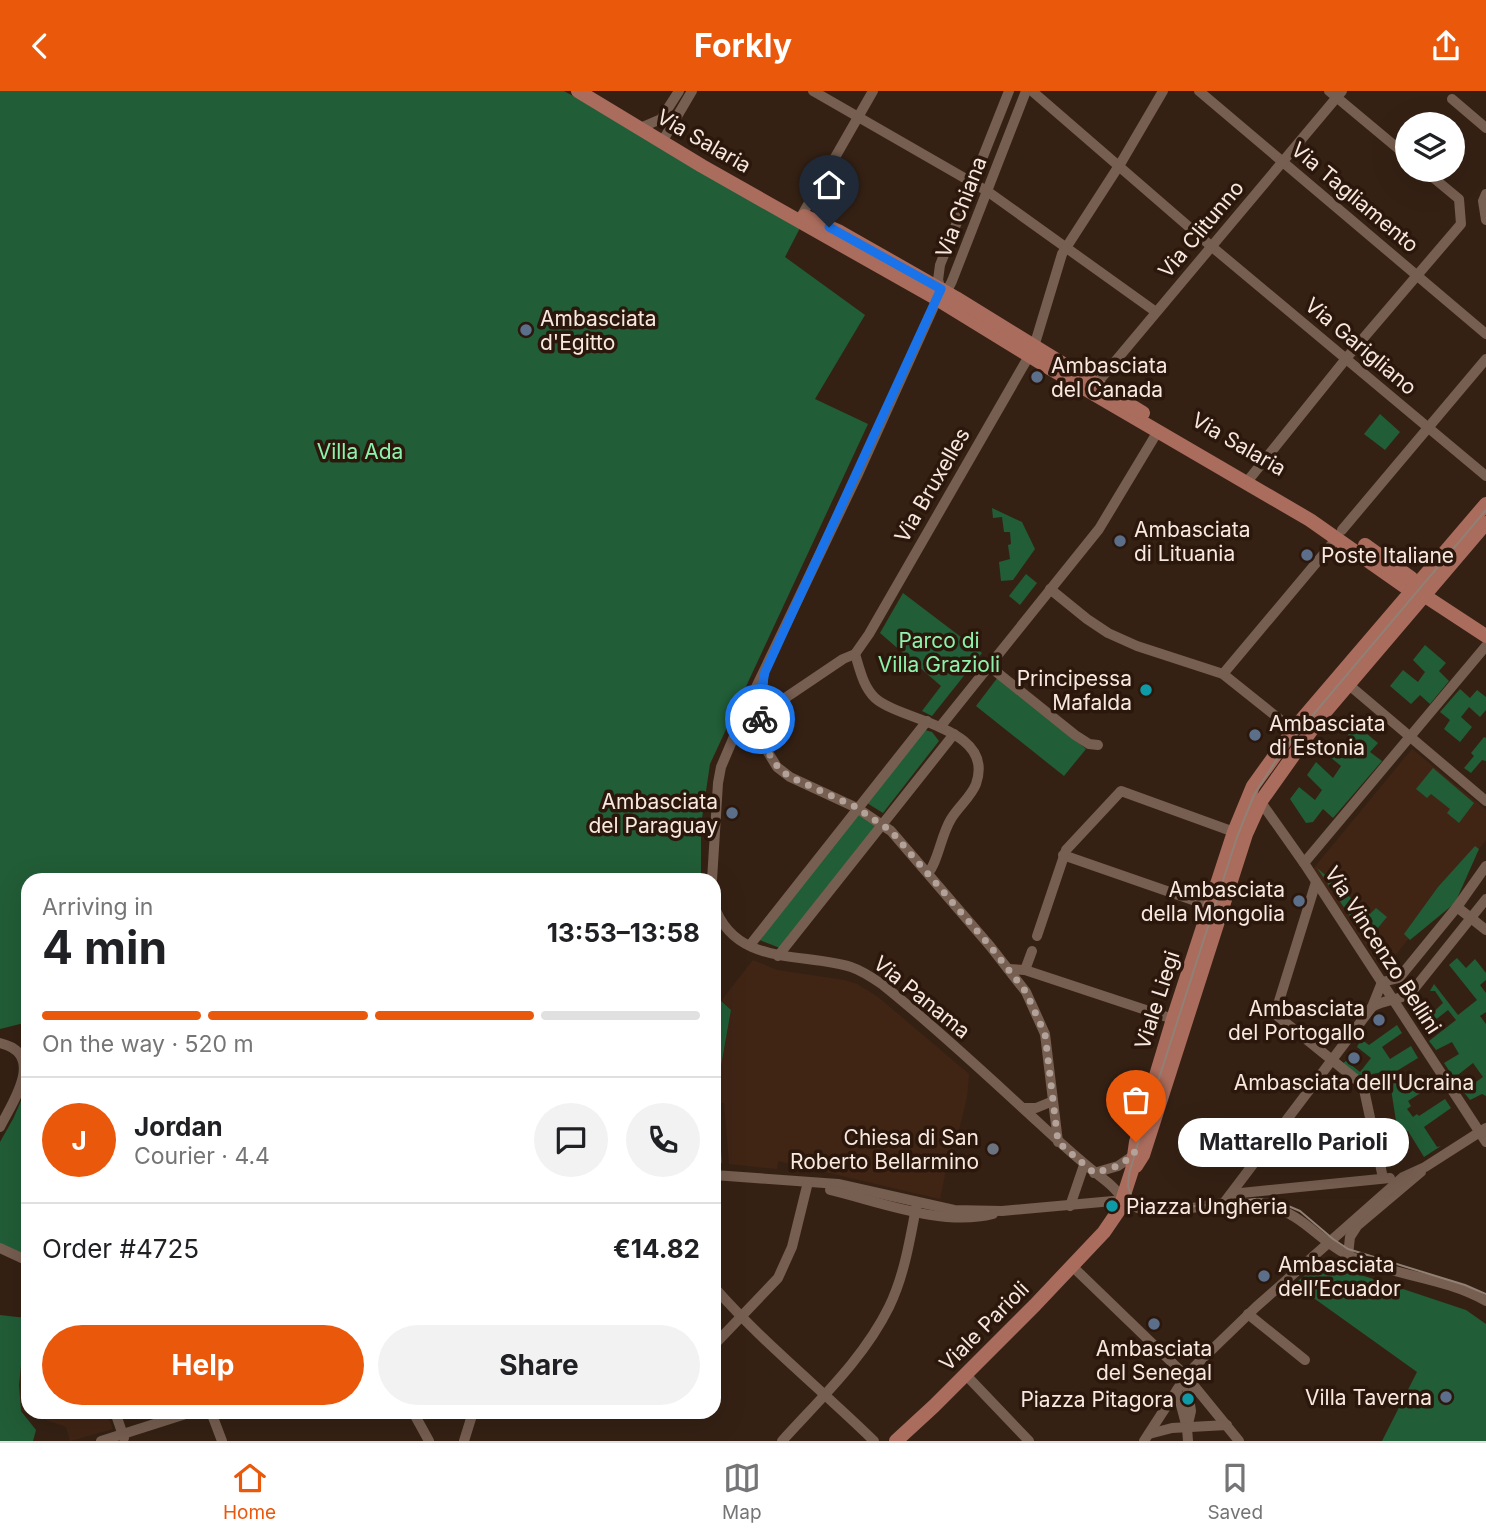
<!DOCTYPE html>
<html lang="en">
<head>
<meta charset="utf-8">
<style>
	:root { --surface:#fff; --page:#f2f2f2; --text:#202124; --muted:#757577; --line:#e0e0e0; --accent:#ea580c }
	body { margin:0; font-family:Inter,sans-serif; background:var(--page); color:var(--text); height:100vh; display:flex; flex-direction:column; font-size:26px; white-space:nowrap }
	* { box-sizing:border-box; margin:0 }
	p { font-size:23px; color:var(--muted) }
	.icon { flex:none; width:38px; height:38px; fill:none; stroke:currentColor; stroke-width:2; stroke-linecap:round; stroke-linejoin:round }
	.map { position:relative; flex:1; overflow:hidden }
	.sheet { position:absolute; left:21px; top:782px; width:700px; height:546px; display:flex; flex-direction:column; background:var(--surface); border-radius:21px; box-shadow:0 7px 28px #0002 }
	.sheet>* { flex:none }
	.fabs { position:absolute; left:1395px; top:21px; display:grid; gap:14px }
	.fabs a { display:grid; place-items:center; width:70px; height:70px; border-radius:50%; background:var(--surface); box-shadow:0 7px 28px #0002; font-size:35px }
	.pin { position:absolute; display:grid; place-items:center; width:60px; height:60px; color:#fff; margin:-72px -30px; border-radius:50% 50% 50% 0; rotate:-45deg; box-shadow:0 0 7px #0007 }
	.pin .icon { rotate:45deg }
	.courier { position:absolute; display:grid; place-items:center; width:70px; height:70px; margin:-35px; border:5px solid #1a73e8; border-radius:50%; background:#fff; color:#222; box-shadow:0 2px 9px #0007 }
	.bubble { position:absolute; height:49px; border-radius:24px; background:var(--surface); box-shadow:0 7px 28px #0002; font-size:23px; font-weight:700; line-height:49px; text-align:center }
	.summary em { font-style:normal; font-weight:700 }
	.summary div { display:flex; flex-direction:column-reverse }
	.summary { display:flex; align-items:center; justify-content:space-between; height:119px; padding:0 21px }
	h1 { font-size:46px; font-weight:700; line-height:52px }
	.bar { display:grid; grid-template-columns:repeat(4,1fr); gap:10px 7px; align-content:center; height:84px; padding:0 21px }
	.bar i { height:9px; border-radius:5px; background:var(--line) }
	.bar .active { background:var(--accent) }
	.bar p { grid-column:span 4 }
	.line { display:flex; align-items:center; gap:18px; padding:0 21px; border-top:2px solid var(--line) }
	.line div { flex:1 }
	.round { display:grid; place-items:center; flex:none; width:74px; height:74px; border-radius:37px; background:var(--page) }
	.button { display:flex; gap:14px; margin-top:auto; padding:14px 21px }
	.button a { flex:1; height:80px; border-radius:42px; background:var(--accent); color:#fff; font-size:28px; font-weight:700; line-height:80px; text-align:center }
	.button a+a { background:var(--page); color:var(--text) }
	header { display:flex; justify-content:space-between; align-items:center; height:91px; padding:0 21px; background:var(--accent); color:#fff; font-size:32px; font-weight:700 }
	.tab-bar { display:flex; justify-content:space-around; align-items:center; height:98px; border-top:2px solid var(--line); background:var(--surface); font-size:19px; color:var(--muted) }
	.tab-bar a { display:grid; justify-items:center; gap:4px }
	.tab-bar .active { color:var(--accent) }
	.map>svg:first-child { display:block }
</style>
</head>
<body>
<header><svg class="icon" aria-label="back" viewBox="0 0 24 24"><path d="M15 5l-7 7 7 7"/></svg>Forkly<svg class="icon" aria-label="share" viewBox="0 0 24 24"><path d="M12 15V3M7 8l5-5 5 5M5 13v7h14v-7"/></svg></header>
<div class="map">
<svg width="1486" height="1350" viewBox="0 0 1486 1350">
	<rect width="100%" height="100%" fill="#352114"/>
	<!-- built -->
	<g fill="#402515">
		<polygon points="1412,658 1486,719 1486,749 1383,880 1313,778"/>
		<polygon points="753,869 777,879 844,889 857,893 878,906 969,983 967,1006 958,1043 954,1046 949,1064 940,1108 778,1070 777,1078 729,1073 724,1012 718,1012 718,992 731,919 721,910"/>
		<polygon points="26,1227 28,1227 28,1321 106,1321 113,1338 70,1350 66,1336 21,1320 19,1294"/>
	</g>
	<!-- green -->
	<g fill="#215d37">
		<polygon points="0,0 564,0 623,32 800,137 785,166 865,224 815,308 868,333 710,673 701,734 701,789 28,789 28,931 0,938"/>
		<polygon points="1380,323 1400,341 1385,359 1364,343"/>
		<polygon points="992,417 1022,431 1035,458 1013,489 1001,490 999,471 1010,468 1008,454 1011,453 1010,441 1004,441 1002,426 993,427"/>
		<polygon points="1026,483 1037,492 1020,514 1009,505"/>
		<polygon points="903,502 982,562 932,625 922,620 941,595 880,542"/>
		<polygon points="1425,554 1446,572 1439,580 1449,590 1430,613 1420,604 1411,613 1390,595 1403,579 1418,591 1425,581 1413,569"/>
		<polygon points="998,586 1086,658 1064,685 976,615"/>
		<polygon points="1460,598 1470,607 1477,599 1486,606 1486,619 1480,626 1469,616 1461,626 1472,636 1460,651 1444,638 1450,629 1440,621"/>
		<polygon points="1356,634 1378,652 1370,661 1382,670 1333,727 1323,718 1313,731 1306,732 1290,708 1299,696 1315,709 1322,699 1307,684 1316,671 1333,687 1341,675 1329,665 1337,653 1352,665 1359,655 1348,644"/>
		<polygon points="925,639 932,641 939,650 883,722 867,712"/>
		<polygon points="1484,646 1486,647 1486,670 1482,669 1471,682 1464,677 1474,665 1471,662"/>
		<polygon points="1433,677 1474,712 1459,732 1447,722 1450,718 1431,703 1427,707 1416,698"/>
		<polygon points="857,723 876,734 780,857 757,848"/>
		<polygon points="1475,755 1479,758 1455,812 1410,849 1404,843 1438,796"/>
		<polygon points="1317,777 1336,793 1339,790 1348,797 1345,802 1370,823 1376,817 1387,826 1367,850"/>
		<polygon points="1457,867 1466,877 1475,868 1486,882 1486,889 1480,894 1486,902 1486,921 1480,925 1486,933 1486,1005 1482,1003 1470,1009 1463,1000 1483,986 1473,972 1454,987 1444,972 1459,963 1452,951 1436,959 1429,950 1456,929 1448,919 1434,930 1430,924 1443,912 1435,900 1430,900 1434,893 1458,924 1477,909 1449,874"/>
		<polygon points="721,910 731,919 718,992 717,1013 722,1072 714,1071 714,919"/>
		<polygon points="1397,934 1402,942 1382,956 1390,968 1411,955 1418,967 1395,981 1397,986 1395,988 1402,1000 1413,994 1410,988 1416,985 1419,989 1429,983 1435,993 1408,1010 1411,1015 1407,1018 1413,1026 1417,1023 1419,1025 1445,1008 1451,1017 1424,1036 1437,1056 1441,1055 1424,1066 1408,1040 1403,1042 1401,1039 1379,1044 1376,1035 1396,1030 1391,998 1387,998 1385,987 1387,980 1358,986 1342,973 1346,970 1360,981 1371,967 1357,956 1361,948 1369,954"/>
		<polygon points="28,994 28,1166 0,1155 0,1051 13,1028"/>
		<polygon points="1322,1171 1466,1219 1486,1233 1486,1350 1382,1350 1417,1281 1294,1193"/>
		<polygon points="0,1224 26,1227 19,1294 21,1320 36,1339 33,1350 0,1350"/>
	</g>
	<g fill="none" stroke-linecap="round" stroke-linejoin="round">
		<!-- minor -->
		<g stroke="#765e50" stroke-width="10">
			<polyline points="813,0 987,100 1156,221"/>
			<polyline points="1032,0 1211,155 1486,385"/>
			<polyline points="1199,0 1486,243"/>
			<polyline points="1329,0 1407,65"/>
			<polyline points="1452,8 1486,37"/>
			<polyline points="640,37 661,28 679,0"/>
			<polyline points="662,51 692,0"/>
			<polyline points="1486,103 1483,110 1486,129"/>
			<polyline points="802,124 873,0"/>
			<polyline points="941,198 949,196 952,190 1026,0"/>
			<polyline points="941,198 938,189 940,174 1009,0"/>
			<polyline points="1092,298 1342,0"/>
			<polyline points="1246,392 1349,264 1461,133 1459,108 1424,79"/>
			<polyline points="1342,439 1486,268"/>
			<polyline points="1050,498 1087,528 1108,542 1137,555 1223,583 1293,639"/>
			<path d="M855,563C860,579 863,595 875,607C902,631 996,636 976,693C971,706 958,716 951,728C941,744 938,771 928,782"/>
			<polyline points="989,575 1075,644 1089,653 1098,654"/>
			<polyline points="1223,583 1337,447"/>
			<polyline points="763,591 760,612 761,639 766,658 777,676 790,686 857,717 891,740 990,855 1026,901 1045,943 1058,1051"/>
			<polyline points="1349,594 1486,710"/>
			<polyline points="760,624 843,568 855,563 869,543 1029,265 1036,249 1062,163 1122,70 1163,0"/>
			<polyline points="940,636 1099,438 1158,340"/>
			<polyline points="1258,707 1304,772 1486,1051"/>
			<polyline points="1063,764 1210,815"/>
			<polyline points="1304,772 1486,555"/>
			<polyline points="712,789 718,692 721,676 747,615 858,383 939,204"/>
			<polyline points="1316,791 1275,923 1363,994 1383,1087"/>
			<path d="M714,814C735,876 803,861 851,876C863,880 873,887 883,894C933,934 980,978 1027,1021C1053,1045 1078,1069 1106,1090C1118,1099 1124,1112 1138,1117C1168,1128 1202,1111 1233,1112C1245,1112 1258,1114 1270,1116C1302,1122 1321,1152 1350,1165C1394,1185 1444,1186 1486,1210"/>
			<polyline points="1457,816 1486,839"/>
			<polyline points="1037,845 1066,759 1121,700 1234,741"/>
			<polyline points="750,854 927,630"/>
			<polyline points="778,865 954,643"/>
			<polyline points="1008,878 1025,879 1173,928"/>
			<polyline points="1025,879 1032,860"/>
			<polyline points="1382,891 1399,887 1457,816 1486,775"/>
			<path d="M1372,916C1384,909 1397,909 1410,903L1486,808"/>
			<path d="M0,952C47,963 12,1012 0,1036"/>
			<polyline points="1023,1017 1036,1017 1053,1010"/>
			<polyline points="1094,1082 1118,1075 1134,1064"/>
			<polyline points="714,1084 838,1093 954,1119 1002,1120 1124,1109"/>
			<path d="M830,1099C880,1111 943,1136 993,1123"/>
			<polyline points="1231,1103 1390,1087"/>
			<polyline points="1223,1113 1372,916 1382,891"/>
			<polyline points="1070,1115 1084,1074"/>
			<polyline points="0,1157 28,1170"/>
			<polyline points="1348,1164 1350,1146 1357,1135 1421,1081"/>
			<polyline points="1072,1175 1186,1285 1239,1350"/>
			<path d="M714,1196C763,1252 821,1298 874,1350"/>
			<polyline points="1248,1223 1305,1269"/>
			<polyline points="714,1254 778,1187 792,1156 808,1091"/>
			<polyline points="965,1283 1029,1350"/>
			<polyline points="1186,1287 1191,1320 1187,1337"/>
			<polyline points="1177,1299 1187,1337 1188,1350"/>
			<polyline points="115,1321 124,1347"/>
			<polyline points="211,1321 222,1350"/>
			<polyline points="413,1321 429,1350"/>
			<polyline points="1149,1343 1172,1337 1227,1334"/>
			<polyline points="101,1350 192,1321"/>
			<polyline points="464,1350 473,1321"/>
			<path d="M782,1350C820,1308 864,1267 889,1216C905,1183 910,1147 917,1112"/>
			<polyline points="1144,1350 1186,1285 1195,1275 1256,1216 1403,1086 1425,1076 1486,1037"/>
		</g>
		<!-- major -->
		<g stroke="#aa6c5c" stroke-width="14">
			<polyline points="578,0 702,75 937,208 1051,278 1310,429 1404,495 1415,497"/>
			<polyline points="804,125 840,141 956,207 1143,322"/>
			<polyline points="1365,454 1411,487 1415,497 1425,505 1486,545"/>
			<polyline points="1136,1075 1143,1064 1246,743 1261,710 1320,627 1486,432"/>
			<polyline points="896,1350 934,1315 1035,1214 1104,1141 1119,1119 1132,1079 1136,1051 1173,928 1234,741 1253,695 1297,634 1486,413"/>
		</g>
		<!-- tram -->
		<polyline stroke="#918075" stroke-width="2" points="1486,419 1280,663 1254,704 1237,746 1138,1052 1129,1083 1128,1095 1132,1108 1144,1117 1163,1119 1255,1108 1274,1109 1300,1120 1333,1148 1348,1158 1465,1194 1486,1203"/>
	</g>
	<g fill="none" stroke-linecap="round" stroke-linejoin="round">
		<!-- done -->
		<polyline stroke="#b3a299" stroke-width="7" stroke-dasharray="0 12.6" points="760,628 766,658 779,678 790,686 854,715 891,740 990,855 1026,901 1045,943 1058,1051 1094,1082 1118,1075 1134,1064 1136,1051"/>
		<!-- route -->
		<polyline stroke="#1a73e8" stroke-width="9" points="760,628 761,601 765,581 941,198 829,136"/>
	</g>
	<!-- markers -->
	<g fill="#5c6f8a" stroke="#2b170b" stroke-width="2.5">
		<circle cx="526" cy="239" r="7"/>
		<circle cx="1037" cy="286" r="7"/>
		<circle cx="1120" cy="450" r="7"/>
		<circle cx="1307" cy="464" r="7"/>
		<circle cx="1255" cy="644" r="7"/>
		<circle cx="732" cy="722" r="7"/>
		<circle cx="1299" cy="810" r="7"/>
		<circle cx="1379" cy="929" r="7"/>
		<circle cx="1354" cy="967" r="7"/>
		<circle cx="1264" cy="1185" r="7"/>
		<circle cx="1154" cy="1233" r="7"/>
		<circle cx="1446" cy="1306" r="7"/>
	</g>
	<g fill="#0f9aa8" stroke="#2b170b" stroke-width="2.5">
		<circle cx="1146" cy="599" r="7"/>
		<circle cx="1112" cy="1115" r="7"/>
		<circle cx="1188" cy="1308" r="7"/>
	</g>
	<circle fill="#6b7280" stroke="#2b170b" stroke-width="2.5" cx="993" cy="1058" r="7"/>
	<g text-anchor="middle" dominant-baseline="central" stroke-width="7" stroke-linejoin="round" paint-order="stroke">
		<!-- street labels -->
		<g font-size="21" fill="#f7e8e0" stroke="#2b170b">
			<text transform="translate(704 50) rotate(30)">Via Salaria</text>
			<text transform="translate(1355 106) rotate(40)">Via Tagliamento</text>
			<text transform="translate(961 116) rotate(-69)">Via Chiana</text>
			<text transform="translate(1201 138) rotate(-50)">Via Clitunno</text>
			<text transform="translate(1361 255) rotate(40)">Via Garigliano</text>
			<text transform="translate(1239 353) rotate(30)">Via Salaria</text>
			<text transform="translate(932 394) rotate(-60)">Via Bruxelles</text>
			<text transform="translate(1383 859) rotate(57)">Via Vincenzo Bellini</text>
			<text transform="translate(922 906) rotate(39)">Via Panama</text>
			<text transform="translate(1157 909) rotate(-72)">Viale Liegi</text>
			<text transform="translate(984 1235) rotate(-45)">Viale Parioli</text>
		</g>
		<!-- poi labels -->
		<g font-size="21" fill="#f7e8e0" stroke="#2b170b" text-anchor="start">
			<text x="540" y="227">Ambasciata<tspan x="540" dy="24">d'Egitto</tspan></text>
			<text x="1051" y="274">Ambasciata<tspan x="1051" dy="24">del Canada</tspan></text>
			<text x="1134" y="438">Ambasciata<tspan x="1134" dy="24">di Lituania</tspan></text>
			<text x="1321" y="464">Poste Italiane</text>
			<text x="1132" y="587" text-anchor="end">Principessa<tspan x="1132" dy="24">Mafalda</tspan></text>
			<text x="1269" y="632">Ambasciata<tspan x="1269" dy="24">di Estonia</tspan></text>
			<text x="718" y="710" text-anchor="end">Ambasciata<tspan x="718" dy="24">del Paraguay</tspan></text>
			<text x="1285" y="798" text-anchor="end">Ambasciata<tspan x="1285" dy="24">della Mongolia</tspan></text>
			<text x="1365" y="917" text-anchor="end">Ambasciata<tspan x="1365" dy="24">del Portogallo</tspan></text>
			<text x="1354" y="991" text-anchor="middle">Ambasciata dell'Ucraina</text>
			<text x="979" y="1046" text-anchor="end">Chiesa di San<tspan x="979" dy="24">Roberto Bellarmino</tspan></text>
			<text x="1126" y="1115">Piazza Ungheria</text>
			<text x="1278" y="1173">Ambasciata<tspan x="1278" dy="24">dell’Ecuador</tspan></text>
			<text x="1154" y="1257" text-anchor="middle">Ambasciata<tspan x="1154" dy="24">del Senegal</tspan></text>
			<text x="1432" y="1306" text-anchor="end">Villa Taverna</text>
			<text x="1174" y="1308" text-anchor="end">Piazza Pitagora</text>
		</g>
		<!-- park labels -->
		<g font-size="21" fill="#8df3ac" stroke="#2b170b">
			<text x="360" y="360">Villa Ada</text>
			<text x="939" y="549">Parco di<tspan x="939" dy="24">Villa Grazioli</tspan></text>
		</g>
	</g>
</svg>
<div class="fabs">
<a><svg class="icon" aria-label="layers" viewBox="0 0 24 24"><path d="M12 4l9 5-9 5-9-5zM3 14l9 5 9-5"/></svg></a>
</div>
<div class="pin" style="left:1136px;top:1051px;background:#ea580c"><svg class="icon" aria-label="bag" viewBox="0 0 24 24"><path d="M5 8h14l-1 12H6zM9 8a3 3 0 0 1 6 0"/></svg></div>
<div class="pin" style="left:829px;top:136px;background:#1f2937"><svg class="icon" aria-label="home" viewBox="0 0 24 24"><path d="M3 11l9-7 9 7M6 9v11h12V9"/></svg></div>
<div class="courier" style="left:760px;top:628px"><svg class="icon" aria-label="bike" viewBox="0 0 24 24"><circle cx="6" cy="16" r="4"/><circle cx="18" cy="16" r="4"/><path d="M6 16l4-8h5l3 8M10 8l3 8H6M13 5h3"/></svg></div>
<div class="bubble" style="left:1178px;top:1027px;width:231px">Mattarello Parioli</div>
<section class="sheet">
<div class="summary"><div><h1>4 min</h1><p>Arriving in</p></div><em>13:53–13:58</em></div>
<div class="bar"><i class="active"></i><i class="active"></i><i class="active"></i><i></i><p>On the way · 520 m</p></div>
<div class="line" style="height:126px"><b class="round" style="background:var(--accent);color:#fff">J</b><div><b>Jordan</b><p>Courier · 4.4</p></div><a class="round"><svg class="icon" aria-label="chat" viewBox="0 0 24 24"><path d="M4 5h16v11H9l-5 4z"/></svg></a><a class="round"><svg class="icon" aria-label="phone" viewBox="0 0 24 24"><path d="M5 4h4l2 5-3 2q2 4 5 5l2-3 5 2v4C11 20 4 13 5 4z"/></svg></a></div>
<div class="line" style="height:91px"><div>Order #4725</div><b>€14.82</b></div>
<div class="button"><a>Help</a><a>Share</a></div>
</section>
</div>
<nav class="tab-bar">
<a class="active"><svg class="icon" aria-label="home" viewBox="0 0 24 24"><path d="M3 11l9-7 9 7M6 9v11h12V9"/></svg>Home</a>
<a><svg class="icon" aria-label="map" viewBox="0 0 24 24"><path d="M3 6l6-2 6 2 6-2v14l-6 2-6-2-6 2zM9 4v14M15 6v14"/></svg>Map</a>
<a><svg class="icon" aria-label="saved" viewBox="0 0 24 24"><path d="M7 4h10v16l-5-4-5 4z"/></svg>Saved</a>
</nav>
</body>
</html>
